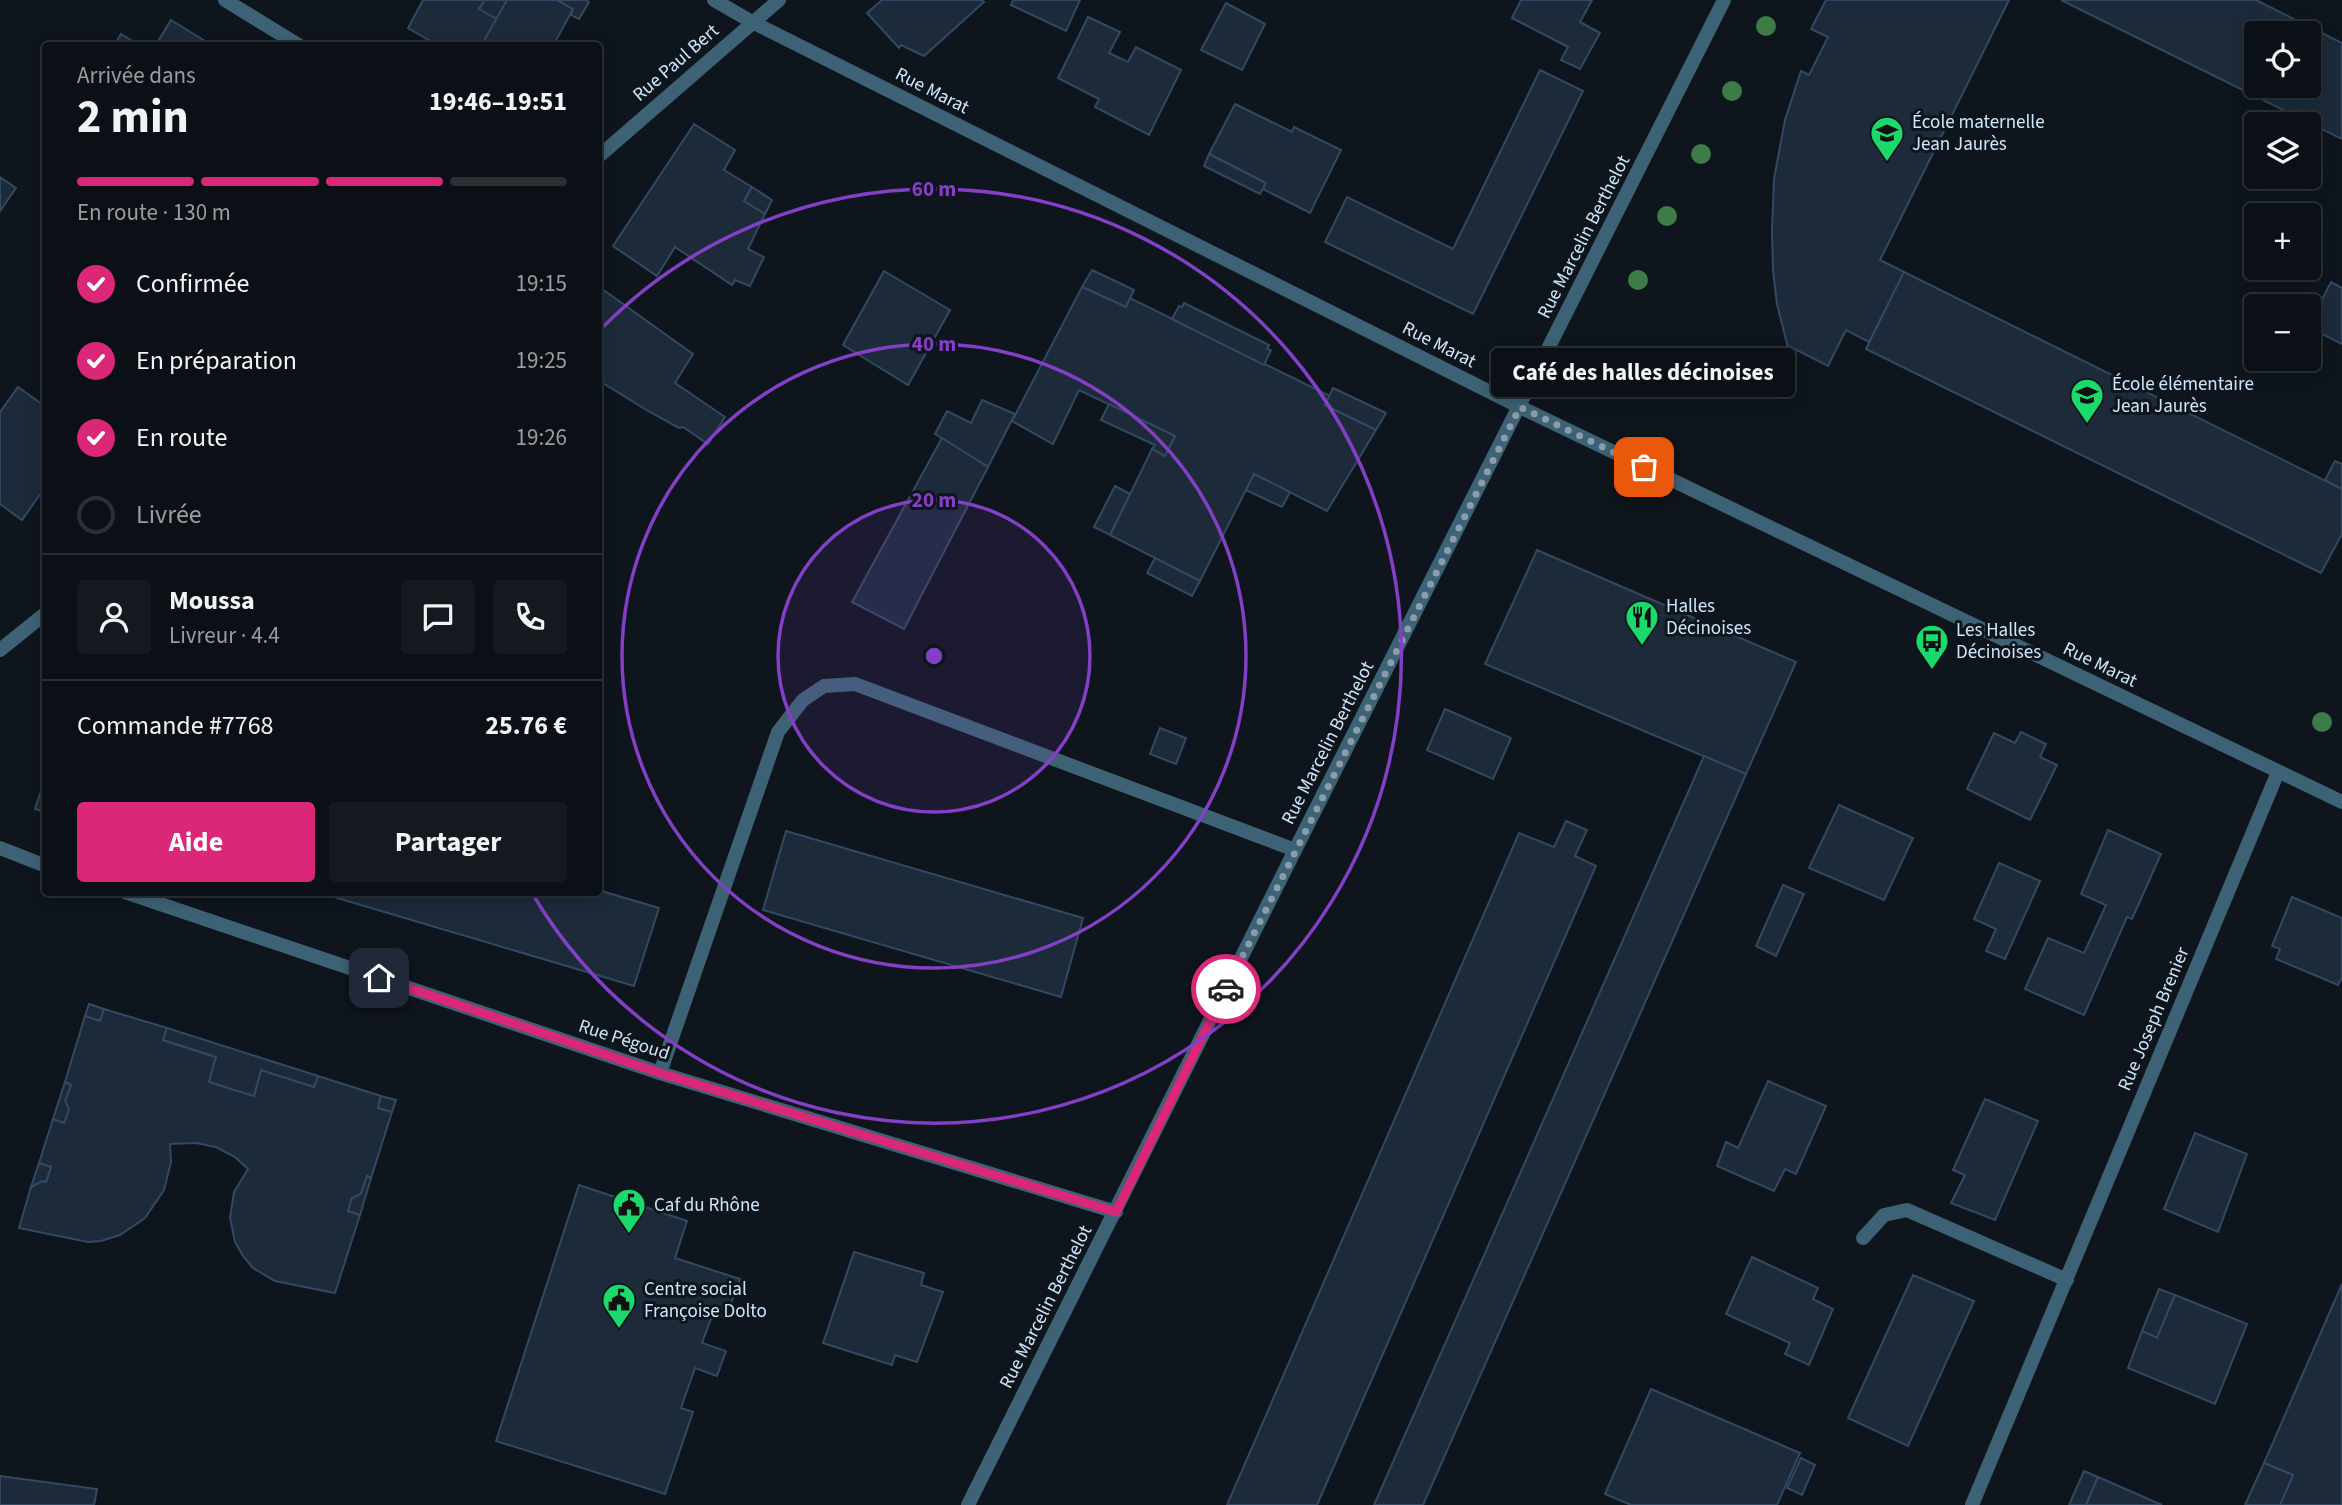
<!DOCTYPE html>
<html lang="fr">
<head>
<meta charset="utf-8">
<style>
	:root { --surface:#0a1015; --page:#13191e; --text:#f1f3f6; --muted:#999da0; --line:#2a3034; --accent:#db2777 }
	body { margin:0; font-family:"Source Sans 3",sans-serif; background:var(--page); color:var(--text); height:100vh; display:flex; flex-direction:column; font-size:26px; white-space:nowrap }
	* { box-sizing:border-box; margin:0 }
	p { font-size:23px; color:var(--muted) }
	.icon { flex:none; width:38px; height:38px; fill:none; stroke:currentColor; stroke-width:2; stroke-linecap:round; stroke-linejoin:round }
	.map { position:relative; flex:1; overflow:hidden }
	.details { position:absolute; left:42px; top:42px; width:560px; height:854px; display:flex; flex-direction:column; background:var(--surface); border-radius:7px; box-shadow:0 4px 18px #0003,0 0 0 2px var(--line) }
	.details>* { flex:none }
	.controls { position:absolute; left:2244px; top:21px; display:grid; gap:14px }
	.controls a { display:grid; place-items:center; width:77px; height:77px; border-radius:7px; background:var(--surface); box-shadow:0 4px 18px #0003,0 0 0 2px var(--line); font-size:35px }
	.pin { position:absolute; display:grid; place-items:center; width:60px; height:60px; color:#fff; margin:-30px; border-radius:14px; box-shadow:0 4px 10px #0006 }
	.courier { position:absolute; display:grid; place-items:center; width:70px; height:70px; margin:-35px; border:5px solid #db2777; border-radius:50%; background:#fff; color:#222; box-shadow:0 2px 9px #0007 }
	.bubble { position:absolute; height:49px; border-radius:7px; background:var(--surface); box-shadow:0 4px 18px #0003,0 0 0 2px var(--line); font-size:23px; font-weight:700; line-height:49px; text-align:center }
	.overview em { font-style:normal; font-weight:700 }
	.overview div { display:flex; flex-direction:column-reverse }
	.overview { display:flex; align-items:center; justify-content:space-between; height:119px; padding:0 35px }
	h1 { font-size:46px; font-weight:700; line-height:52px }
	.bar { display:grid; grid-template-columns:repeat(4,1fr); gap:10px 7px; align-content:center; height:84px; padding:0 35px }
	.bar i { height:9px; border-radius:5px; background:var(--line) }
	.bar .selected { background:var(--accent) }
	.bar p { grid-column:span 4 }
	.line { display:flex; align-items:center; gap:18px; padding:0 35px; border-top:2px solid var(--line) }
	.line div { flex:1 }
	.round { display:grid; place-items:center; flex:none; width:74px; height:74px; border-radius:7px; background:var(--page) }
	ol { padding:0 35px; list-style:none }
	li { display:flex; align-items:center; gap:21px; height:77px }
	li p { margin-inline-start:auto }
	li .icon { padding:7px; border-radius:50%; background:var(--accent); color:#fff; stroke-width:4 }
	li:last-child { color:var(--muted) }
	li i { width:38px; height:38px; border:4px solid var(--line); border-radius:50% }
	.primary-button { display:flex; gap:14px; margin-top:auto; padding:14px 35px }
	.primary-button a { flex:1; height:80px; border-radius:7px; background:var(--accent); color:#fff; font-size:28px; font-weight:700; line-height:80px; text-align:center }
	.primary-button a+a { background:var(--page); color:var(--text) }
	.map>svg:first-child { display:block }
</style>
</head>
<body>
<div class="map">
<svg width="2342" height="1505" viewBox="0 0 2342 1505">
	<rect width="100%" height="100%" fill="#0e151c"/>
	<!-- building -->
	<g fill="#1c2a3a" stroke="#314963" stroke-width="2" fill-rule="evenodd">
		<polygon points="423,0 485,0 479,9 497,19 481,46 439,46 408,28"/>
		<polygon points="485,0 507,0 497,19 479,9"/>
		<polygon points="507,0 557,0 573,9 553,46 481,46"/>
		<polygon points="557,0 586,0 589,2 579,19 571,15 573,9"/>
		<polygon points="882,0 982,0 984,2 924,56 901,45 899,48 867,13"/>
		<polygon points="1013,0 1080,0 1066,31 1011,5"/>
		<polygon points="1521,0 1592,0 1580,22 1600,33 1580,69 1561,60 1568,47 1512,18"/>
		<polygon points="1826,0 2009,0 1880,260 1904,272 1869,342 1846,330 1828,366 1789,346 1788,348 1777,304 1773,270 1772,231 1774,179 1785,120 1801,71 1809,75 1828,37 1811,29"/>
		<path d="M2061,0H2256L2342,43V139ZM2256,33H2308V86H2256Z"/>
		<polygon points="1226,3 1265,24 1242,70 1201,50"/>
		<polygon points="1088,17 1120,32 1109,53 1128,62 1136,47 1181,70 1149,135 1095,107 1099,99 1058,78"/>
		<polygon points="171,20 213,46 155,46"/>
		<polygon points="121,34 141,46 114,46"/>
		<polygon points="1540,70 1583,91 1473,314 1325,242 1347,197 1453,249"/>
		<polygon points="1235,104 1292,132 1294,127 1341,150 1310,213 1263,189 1266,183 1209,154"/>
		<polygon points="694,124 735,150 724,170 752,187 744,201 765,214 748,249 764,257 750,286 735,280 732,285 675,247 657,276 613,246"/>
		<polygon points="1209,154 1266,183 1260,194 1204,166"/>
		<polygon points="0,177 16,188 0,211"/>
		<polygon points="752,187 772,200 765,214 744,201"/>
		<polygon points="1092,270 1134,290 1126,307 1082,287"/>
		<polygon points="884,271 950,310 908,385 843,345"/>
		<polygon points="1904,272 2342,489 2342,534 2321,573 1866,349"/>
		<polygon points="2331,282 2342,288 2342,344 2308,327"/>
		<polygon points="598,286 693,354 675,383 725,417 708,444 683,427 679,428 648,411 598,380"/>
		<polygon points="1082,287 1126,307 1130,298 1330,396 1325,405 1376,430 1327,511 1254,474 1200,581 1110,535 1152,449 1165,456 1175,436 1079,390 1053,444 1012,421"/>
		<polygon points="1184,303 1269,345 1267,349 1271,350 1264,365 1172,319 1179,306 1182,307"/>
		<polygon points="18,387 46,407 46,486 22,520 0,504 0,412"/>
		<polygon points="1333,388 1386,413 1376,430 1325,405"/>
		<polygon points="982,400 1015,414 988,467 935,434 947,411 971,423"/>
		<polygon points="1109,404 1175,436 1165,456 1152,449 1155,445 1101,420"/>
		<polygon points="942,438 988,467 904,629 852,602"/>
		<polygon points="2335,461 2342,464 2342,489 2325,480"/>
		<polygon points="1254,474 1290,492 1282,507 1246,490"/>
		<polygon points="1115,486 1130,494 1110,535 1094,527"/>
		<polygon points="1537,550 1796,662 1746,774 1485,664"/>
		<polygon points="1155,558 1200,581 1192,596 1147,573"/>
		<polygon points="1445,709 1511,738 1493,779 1427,750"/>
		<polygon points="1160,728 1186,738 1176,764 1150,754"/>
		<polygon points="2021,732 2046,744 2040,757 2057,765 2030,820 1967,789 1994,733 2015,743"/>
		<polygon points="1704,756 1746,774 1423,1505 1374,1505"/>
		<polygon points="46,775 46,812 35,809"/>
		<polygon points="1839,805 1913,838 1884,900 1809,868"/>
		<polygon points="1566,821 1587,830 1575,856 1596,866 1317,1505 1227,1505 1519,833 1554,847"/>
		<polygon points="2108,830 2161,854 2132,919 2127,917 2084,1015 2025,989 2048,938 2084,953 2106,905 2081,894"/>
		<polygon points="786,831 1083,918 1061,997 763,910"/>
		<polygon points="1999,863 2040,881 2005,959 1986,951 1996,929 1974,919"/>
		<polygon points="1783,885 1804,894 1776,956 1756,946"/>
		<polygon points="598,890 659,908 634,986 317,892 598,892"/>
		<polygon points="2292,897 2342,918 2342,977 2338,985 2276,959 2280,949 2272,946"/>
		<polygon points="89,1004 104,1009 100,1021 85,1016"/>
		<polygon points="104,1009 167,1028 163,1040 216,1057 209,1082 254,1096 261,1070 314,1087 318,1076 381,1096 378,1108 392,1112 371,1178 367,1176 361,1194 352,1198 348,1211 360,1215 335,1293 275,1281 253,1268 243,1256 235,1242 230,1218 234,1192 248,1169 235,1157 216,1147 196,1143 170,1144 171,1162 164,1190 145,1218 120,1235 101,1241 88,1242 19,1228 31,1187 42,1181 46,1182 51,1167 39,1163 53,1119 64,1123 69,1109 65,1101 71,1085 65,1082 85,1016 100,1021"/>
		<polygon points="167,1028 318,1076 314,1087 261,1070 254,1096 209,1082 216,1057 163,1040"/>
		<polygon points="1768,1081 1826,1106 1796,1174 1785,1169 1774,1191 1717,1166 1726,1142 1738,1148"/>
		<polygon points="65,1082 71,1085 65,1101 69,1109 64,1123 53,1119"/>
		<polygon points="381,1096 396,1100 392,1112 378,1108"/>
		<polygon points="1985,1099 2038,1121 1995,1220 1951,1203 1965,1175 1953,1170"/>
		<polygon points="2195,1133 2247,1154 2218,1232 2164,1209"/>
		<polygon points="39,1163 51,1167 46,1182 42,1181 31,1187"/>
		<polygon points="367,1176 371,1178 360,1215 348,1211 352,1198 361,1194"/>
		<polygon points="579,1185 687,1221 675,1258 740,1279 726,1317 713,1314 702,1343 726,1351 717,1376 695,1368 681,1408 693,1412 665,1494 496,1441"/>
		<polygon points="854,1252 924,1273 921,1285 943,1292 917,1362 895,1355 892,1365 823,1343"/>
		<polygon points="1752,1257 1818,1288 1813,1299 1833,1309 1809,1365 1785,1354 1790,1343 1726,1314"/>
		<polygon points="1913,1275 1974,1301 1908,1446 1848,1418"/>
		<polygon points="2342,1284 2342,1505 2280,1505 2293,1475 2264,1463"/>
		<polygon points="2159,1289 2175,1295 2157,1338 2142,1331"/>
		<polygon points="2175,1295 2247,1324 2215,1404 2128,1368 2142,1331 2157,1338"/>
		<polygon points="1651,1389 1800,1453 1777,1505 1631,1505 1605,1494"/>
		<polygon points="1801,1458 1815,1465 1802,1495 1787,1488"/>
		<polygon points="2264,1463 2293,1475 2280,1505 2245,1505"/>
		<polygon points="2084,1471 2098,1477 2086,1505 2069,1505"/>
		<polygon points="0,1476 97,1489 94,1505 0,1505"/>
		<polygon points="2098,1477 2162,1505 2086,1505"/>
	</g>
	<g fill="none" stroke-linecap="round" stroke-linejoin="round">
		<!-- lane -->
		<polyline stroke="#3e6275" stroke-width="14" points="660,1073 778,732 803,700 824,686 855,684 1295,850"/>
		<!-- street -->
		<g stroke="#3e6275" stroke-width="14">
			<polyline points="225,0 300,46"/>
			<polyline points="714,0 752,22 1520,407 2342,802"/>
			<polyline points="598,157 779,0"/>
			<polyline points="0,650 46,613"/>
			<polyline points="0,848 46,866"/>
			<polyline points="125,892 660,1073 1116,1212"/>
			<polyline points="1863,1238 1884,1215 1907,1210 2067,1280"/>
			<polyline points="968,1505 1295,850 1724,0"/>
			<polyline points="1972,1505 2278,772"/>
		</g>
	</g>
	<!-- trees -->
	<g fill="#3d7b47">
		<circle cx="1766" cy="26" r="10"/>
		<circle cx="1732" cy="91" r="10"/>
		<circle cx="1701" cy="154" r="10"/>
		<circle cx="1667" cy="216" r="10"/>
		<circle cx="1638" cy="280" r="10"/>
		<circle cx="2322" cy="722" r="10"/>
	</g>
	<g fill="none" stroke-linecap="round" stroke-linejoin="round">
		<!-- done -->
		<polyline stroke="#8b9dac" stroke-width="7" stroke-dasharray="0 12.6" points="1226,989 1520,407 1644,467"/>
		<!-- route -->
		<polyline stroke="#db2777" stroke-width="9" points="379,978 660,1073 1116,1212 1226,989"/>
	</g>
	<!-- distance rings -->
	<circle cx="934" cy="656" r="156" fill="#833fc5" fill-opacity=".12"/>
	<g fill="none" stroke="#833fc5" stroke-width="3.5">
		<circle cx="934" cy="656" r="156"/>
		<circle cx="934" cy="656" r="312"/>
		<path d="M601 329A467 467 0 1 1 532 893"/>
	</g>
	<!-- icons -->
	<defs>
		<symbol id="school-pin" viewBox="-11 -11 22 30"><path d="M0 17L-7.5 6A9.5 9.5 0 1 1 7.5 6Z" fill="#1bd96a" stroke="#0e151c"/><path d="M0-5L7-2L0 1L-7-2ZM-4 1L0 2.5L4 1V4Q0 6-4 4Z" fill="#111"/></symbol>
		<symbol id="restaurant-pin" viewBox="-11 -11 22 30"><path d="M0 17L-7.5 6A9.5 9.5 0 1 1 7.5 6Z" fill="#1bd96a" stroke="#0e151c"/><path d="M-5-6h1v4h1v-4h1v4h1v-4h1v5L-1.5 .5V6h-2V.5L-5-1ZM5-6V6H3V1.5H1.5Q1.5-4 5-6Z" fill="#111"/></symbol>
		<symbol id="bus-pin" viewBox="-11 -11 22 30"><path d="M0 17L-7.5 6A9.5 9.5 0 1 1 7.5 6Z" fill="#1bd96a" stroke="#0e151c"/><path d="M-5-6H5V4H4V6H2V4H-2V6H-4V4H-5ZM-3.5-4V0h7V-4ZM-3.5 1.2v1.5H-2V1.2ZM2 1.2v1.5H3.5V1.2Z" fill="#111"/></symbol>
		<symbol id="civic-pin" viewBox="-11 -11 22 30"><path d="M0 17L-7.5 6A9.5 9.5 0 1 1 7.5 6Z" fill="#1bd96a" stroke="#0e151c"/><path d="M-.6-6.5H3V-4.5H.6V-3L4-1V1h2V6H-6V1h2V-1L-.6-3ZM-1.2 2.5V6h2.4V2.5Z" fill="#111"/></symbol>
	</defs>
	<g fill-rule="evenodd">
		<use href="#school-pin" x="1868" y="114" width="38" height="52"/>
		<use href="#school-pin" x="2068" y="376" width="38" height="52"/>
		<use href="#restaurant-pin" x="1623" y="598" width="38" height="52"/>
		<use href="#bus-pin" x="1913" y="622" width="38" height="52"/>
		<use href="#civic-pin" x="610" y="1186" width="38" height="52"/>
		<use href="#civic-pin" x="600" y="1281" width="38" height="52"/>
	</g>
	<g text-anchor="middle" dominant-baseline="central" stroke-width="6" stroke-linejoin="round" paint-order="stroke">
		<!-- street labels -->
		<g font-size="19" fill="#cee6f9" stroke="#0e151c">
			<text transform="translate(676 63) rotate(-41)">Rue Paul Bert</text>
			<text transform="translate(932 91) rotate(27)">Rue Marat</text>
			<text transform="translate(1584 237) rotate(-63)">Rue Marcelin Berthelot</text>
			<text transform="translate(1439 345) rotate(27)">Rue Marat</text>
			<text transform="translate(2100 665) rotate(26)">Rue Marat</text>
			<text transform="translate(1328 743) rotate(-63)">Rue Marcelin Berthelot</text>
			<text transform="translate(2154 1019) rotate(-67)">Rue Joseph Brenier</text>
			<text transform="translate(624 1040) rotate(18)">Rue Pégoud</text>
			<text transform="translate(1046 1307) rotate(-63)">Rue Marcelin Berthelot</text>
		</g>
		<!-- poi labels -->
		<g font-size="19" fill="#cee6f9" stroke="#0e151c" text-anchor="start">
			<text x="1912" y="122">École maternelle<tspan x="1912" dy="22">Jean Jaurès</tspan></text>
			<text x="2112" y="384">École élémentaire<tspan x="2112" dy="22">Jean Jaurès</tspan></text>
			<text x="1666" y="606">Halles<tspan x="1666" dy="22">Décinoises</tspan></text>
			<text x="1956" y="630">Les Halles<tspan x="1956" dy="22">Décinoises</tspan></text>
			<text x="654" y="1205">Caf du Rhône</text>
			<text x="644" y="1289">Centre social<tspan x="644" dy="22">Françoise Dolto</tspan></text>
		</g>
	</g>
	<circle cx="934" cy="656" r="10" fill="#833fc5" stroke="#0e151c" stroke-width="3.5"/>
	<g font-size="21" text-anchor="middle" font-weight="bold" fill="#833fc5" stroke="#0e151c" stroke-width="6" stroke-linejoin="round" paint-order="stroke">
		<text x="934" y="196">60 m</text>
		<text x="934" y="351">40 m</text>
		<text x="934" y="507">20 m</text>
	</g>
</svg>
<div class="controls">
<a><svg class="icon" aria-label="locate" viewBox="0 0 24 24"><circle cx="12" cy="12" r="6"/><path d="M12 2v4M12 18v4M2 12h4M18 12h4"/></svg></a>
<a><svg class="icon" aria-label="layers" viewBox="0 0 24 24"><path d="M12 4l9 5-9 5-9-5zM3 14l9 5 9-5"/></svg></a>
<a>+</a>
<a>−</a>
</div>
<div class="pin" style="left:1644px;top:467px;background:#ea580c"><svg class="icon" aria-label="bag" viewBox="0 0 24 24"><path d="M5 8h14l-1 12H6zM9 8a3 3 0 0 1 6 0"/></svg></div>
<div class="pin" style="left:379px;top:978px;background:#1f2937"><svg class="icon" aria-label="home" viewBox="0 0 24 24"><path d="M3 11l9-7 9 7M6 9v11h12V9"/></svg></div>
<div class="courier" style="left:1226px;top:989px"><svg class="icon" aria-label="car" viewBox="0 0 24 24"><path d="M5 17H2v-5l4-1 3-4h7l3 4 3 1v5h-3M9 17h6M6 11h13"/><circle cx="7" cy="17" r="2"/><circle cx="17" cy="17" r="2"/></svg></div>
<div class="bubble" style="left:1491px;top:348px;width:304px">Café des halles décinoises</div>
<section class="details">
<div class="overview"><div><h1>2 min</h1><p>Arrivée dans</p></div><em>19:46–19:51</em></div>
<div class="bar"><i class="selected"></i><i class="selected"></i><i class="selected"></i><i></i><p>En route · 130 m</p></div>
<ol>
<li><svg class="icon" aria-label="check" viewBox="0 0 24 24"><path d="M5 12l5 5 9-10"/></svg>Confirmée<p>19:15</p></li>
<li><svg class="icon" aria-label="check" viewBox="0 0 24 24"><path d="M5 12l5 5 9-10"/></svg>En préparation<p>19:25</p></li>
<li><svg class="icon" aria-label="check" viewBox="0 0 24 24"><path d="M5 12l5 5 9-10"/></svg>En route<p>19:26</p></li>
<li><i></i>Livrée</li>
</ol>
<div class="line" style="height:126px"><a class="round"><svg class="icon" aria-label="person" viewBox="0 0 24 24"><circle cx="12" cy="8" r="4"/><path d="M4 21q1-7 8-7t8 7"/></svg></a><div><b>Moussa</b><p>Livreur · 4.4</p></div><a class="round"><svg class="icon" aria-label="chat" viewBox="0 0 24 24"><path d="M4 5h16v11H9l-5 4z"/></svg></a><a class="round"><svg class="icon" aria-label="phone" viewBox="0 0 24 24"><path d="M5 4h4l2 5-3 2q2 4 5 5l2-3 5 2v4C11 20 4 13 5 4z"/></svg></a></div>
<div class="line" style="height:91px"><div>Commande #7768</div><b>25.76 €</b></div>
<div class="primary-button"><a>Aide</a><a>Partager</a></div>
</section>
</div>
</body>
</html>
